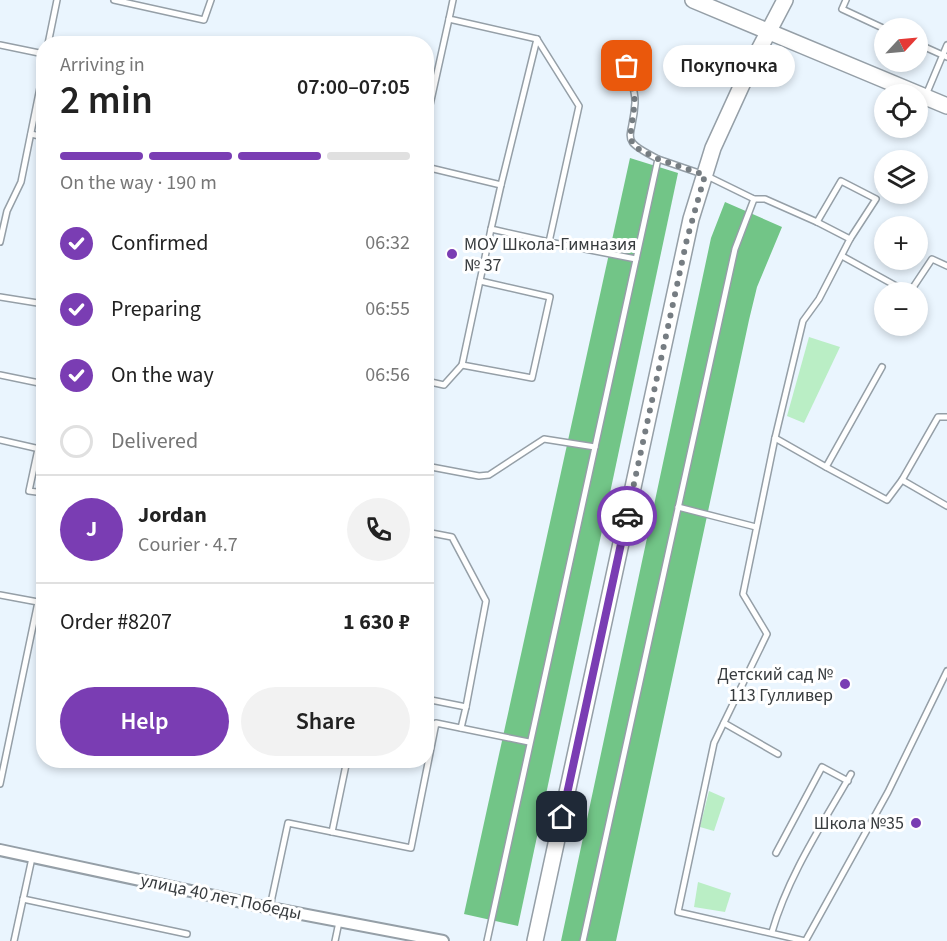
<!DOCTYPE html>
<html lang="en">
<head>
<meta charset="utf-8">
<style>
	:root { --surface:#fff; --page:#f2f2f2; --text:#222; --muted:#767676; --line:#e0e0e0; --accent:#7a3db3 }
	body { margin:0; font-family:"Source Sans 3",sans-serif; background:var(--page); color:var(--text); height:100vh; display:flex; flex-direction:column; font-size:22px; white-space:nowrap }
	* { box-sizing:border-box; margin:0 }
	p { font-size:20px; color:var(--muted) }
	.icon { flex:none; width:33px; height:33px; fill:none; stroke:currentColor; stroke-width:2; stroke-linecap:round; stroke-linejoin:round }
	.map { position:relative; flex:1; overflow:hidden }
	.side { position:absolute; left:36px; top:36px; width:398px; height:732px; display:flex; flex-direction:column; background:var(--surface); border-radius:24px; box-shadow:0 3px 9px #0003 }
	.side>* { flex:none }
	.needle { width:39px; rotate:64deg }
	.controls { position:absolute; left:874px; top:18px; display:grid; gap:12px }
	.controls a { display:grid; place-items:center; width:54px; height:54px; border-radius:50%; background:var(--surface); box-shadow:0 3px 9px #0003; font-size:30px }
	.pin { position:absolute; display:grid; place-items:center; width:51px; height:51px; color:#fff; margin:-26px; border-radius:12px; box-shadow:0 3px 9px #0006 }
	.courier { position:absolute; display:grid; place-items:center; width:60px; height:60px; margin:-30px; border:4px solid #7a3db3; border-radius:50%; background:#fff; color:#222; box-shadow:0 2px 8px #0007 }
	.bubble { position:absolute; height:42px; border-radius:21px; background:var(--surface); box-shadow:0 3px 9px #0003; font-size:20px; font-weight:600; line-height:42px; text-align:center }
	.summary em { font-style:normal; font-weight:600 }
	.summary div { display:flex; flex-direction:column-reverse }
	.summary { display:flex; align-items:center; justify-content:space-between; height:102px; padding:0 24px }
	h1 { font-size:39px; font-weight:600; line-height:45px }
	.bar { display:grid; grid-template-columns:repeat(4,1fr); gap:9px 6px; align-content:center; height:72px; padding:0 24px }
	.bar i { height:8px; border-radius:4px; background:var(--line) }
	.bar .current { background:var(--accent) }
	.bar p { grid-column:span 4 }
	.line { display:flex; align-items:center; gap:15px; padding:0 24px; border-top:2px solid var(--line) }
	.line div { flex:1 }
	.round { display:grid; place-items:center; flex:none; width:63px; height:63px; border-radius:32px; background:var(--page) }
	ol { padding:0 24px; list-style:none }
	li { display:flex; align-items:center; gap:18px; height:66px }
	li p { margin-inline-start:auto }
	li .icon { padding:6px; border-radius:50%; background:var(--accent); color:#fff; stroke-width:4 }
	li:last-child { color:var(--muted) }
	li i { width:33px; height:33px; border:3px solid var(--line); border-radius:50% }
	.button { display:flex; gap:12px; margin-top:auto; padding:12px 24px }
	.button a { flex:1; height:69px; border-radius:36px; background:var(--accent); color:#fff; font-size:24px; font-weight:600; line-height:69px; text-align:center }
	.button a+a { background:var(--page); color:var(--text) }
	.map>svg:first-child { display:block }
</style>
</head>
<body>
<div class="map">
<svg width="947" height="941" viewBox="0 0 947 941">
	<rect width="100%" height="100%" fill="#eaf5fe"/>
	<!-- green -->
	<g fill="#baeec5">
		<polygon points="809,337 840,347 804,423 787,416"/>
		<polygon points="709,791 725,798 714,831 700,827"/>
		<polygon points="698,882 731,893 725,912 694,907"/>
	</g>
	<!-- forest -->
	<g fill="#72c587">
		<polygon points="630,158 678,173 518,926 464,914"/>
		<polygon points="725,202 782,227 757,287 749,320 616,941 561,941 711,238"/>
	</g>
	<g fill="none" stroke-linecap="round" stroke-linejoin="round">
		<defs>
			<g id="lane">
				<polyline points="114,0 204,20 211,0"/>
				<polyline points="453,0 449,19 537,39 579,106 549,242 636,259"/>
				<polyline points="846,0 842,9 885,29"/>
				<polyline points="48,44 57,0"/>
				<polyline points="918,44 947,57"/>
				<polyline points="0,45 44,54"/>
				<path d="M627,66C630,78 636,92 635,103C633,141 617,138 658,159"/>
				<polyline points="926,95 947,45"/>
				<polyline points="426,123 449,19"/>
				<polyline points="31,134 44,137"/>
				<polyline points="426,167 501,185 491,229 549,242"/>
				<polyline points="501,185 537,39"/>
				<polyline points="817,222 841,181 876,199 850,239"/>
				<polyline points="0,242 7,211 21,182 44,68"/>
				<polyline points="842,256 907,292"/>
				<polyline points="910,292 932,259 947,266"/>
				<polyline points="0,297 44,304"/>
				<polyline points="462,365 532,378 550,297 480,281"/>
				<polyline points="0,375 44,384"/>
				<polyline points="426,381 444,385 462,365 491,229"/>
				<polyline points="775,438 826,467 882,367"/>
				<polyline points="0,440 44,450"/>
				<polyline points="38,449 29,491 44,493"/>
				<polyline points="426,466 479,476 489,475 544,439 595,447"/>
				<polyline points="826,467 887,500 902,480 938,417 947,417"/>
				<polyline points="902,480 947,506"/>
				<polyline points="678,507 756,527"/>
				<polyline points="426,532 452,537 486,601 466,707"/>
				<polyline points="0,595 38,602"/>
				<polyline points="426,699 466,707 461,728"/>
				<polyline points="724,723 778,754"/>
				<polyline points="0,784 38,602 44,594"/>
				<polyline points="332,832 347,760"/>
				<polyline points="776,853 822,767 848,781"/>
				<polyline points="23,899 187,934"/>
				<polyline points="270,907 288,823 411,848 436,723 529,742"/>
				<path d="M772,932C788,876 822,825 851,774"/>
				<polyline points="806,940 888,792 947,671"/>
				<polyline points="14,941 32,858"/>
				<polyline points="335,941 339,922"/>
				<polyline points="487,941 658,159 705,175 754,199 765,199 817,222 850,239 819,299 803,321 775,438 743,594 767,634 714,743 678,912 805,941"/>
				<polyline points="583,941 735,249 754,199"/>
			</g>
			<polyline id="street" points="0,850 270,908 443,941"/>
			<g id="secondary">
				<polyline points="693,0 947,106"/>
				<polyline points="535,941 691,219 713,148 751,65 785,0"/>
			</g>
		</defs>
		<!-- lane casing -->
		<use href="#lane" stroke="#959fa7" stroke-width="8"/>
		<!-- street casing -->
		<use href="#street" stroke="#959fa7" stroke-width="14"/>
		<!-- secondary casing -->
		<use href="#secondary" stroke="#959fa7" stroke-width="18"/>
		<!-- lane -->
		<use href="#lane" stroke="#fff" stroke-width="5"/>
		<!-- street -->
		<use href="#street" stroke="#fff" stroke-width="10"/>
		<!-- secondary -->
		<use href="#secondary" stroke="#fff" stroke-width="15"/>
	</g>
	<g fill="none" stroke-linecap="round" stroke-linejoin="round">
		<!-- done -->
		<polyline stroke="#767d82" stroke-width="6" stroke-dasharray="0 10.8" points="627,516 687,239 705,175 658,159 635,147 630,138 635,101 627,66"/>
		<!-- route -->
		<polyline stroke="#7a3db3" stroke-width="8" points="562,817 627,516"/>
	</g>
	<!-- markers -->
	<g fill="#7a3db3" stroke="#fff" stroke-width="2">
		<circle cx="452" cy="254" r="6"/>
		<circle cx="845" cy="684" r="6"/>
		<circle cx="916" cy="823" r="6"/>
	</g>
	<g text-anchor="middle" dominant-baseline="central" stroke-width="6" stroke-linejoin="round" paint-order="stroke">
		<!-- poi labels -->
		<g font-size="18" fill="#383c3f" stroke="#fff" text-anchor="end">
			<text x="464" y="244" text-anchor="start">МОУ Школа-Гимназия<tspan x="464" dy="21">№ 37</tspan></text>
			<text x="833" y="674">Детский сад №<tspan x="833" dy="21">113 Гулливер</tspan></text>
			<text x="904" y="823">Школа №35</text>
		</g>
		<!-- street labels -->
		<g font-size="18" fill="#383c3f" stroke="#fff">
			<text transform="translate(221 897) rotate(12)">улица 40 лет Победы</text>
		</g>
	</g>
</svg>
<div class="controls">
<a><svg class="needle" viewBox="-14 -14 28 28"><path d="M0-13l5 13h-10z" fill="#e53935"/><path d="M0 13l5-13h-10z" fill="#767676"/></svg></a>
<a><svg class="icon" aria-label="locate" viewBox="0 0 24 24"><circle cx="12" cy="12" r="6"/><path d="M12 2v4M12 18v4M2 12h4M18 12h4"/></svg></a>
<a><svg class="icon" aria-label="layers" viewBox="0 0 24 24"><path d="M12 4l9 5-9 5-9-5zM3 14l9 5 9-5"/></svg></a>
<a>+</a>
<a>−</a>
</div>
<div class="pin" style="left:627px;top:66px;background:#ea580c"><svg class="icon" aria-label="bag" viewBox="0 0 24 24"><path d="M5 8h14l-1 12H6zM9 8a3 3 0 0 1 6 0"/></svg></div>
<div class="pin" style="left:562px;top:817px;background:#1f2937"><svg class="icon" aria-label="home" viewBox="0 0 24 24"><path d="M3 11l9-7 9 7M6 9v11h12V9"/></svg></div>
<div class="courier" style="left:627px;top:516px"><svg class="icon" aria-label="car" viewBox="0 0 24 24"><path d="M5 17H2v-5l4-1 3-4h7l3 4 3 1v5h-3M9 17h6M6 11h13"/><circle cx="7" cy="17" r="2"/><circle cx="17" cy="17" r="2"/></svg></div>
<div class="bubble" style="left:663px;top:45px;width:132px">Покупочка</div>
<section class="side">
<div class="summary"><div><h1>2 min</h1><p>Arriving in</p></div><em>07:00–07:05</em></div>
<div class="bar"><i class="current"></i><i class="current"></i><i class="current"></i><i></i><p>On the way · 190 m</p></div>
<ol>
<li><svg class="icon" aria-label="check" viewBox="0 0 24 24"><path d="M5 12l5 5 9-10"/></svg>Confirmed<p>06:32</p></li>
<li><svg class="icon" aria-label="check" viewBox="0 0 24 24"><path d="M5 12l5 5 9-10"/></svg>Preparing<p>06:55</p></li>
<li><svg class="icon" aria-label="check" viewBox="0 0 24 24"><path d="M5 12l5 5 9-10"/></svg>On the way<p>06:56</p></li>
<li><i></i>Delivered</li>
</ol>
<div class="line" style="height:108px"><b class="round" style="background:var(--accent);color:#fff">J</b><div><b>Jordan</b><p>Courier · 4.7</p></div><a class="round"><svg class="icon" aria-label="phone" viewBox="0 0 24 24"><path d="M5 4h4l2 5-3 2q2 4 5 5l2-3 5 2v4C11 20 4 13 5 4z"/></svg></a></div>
<div class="line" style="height:78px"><div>Order #8207</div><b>1 630 ₽</b></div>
<div class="button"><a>Help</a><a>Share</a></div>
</section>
</div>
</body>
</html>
